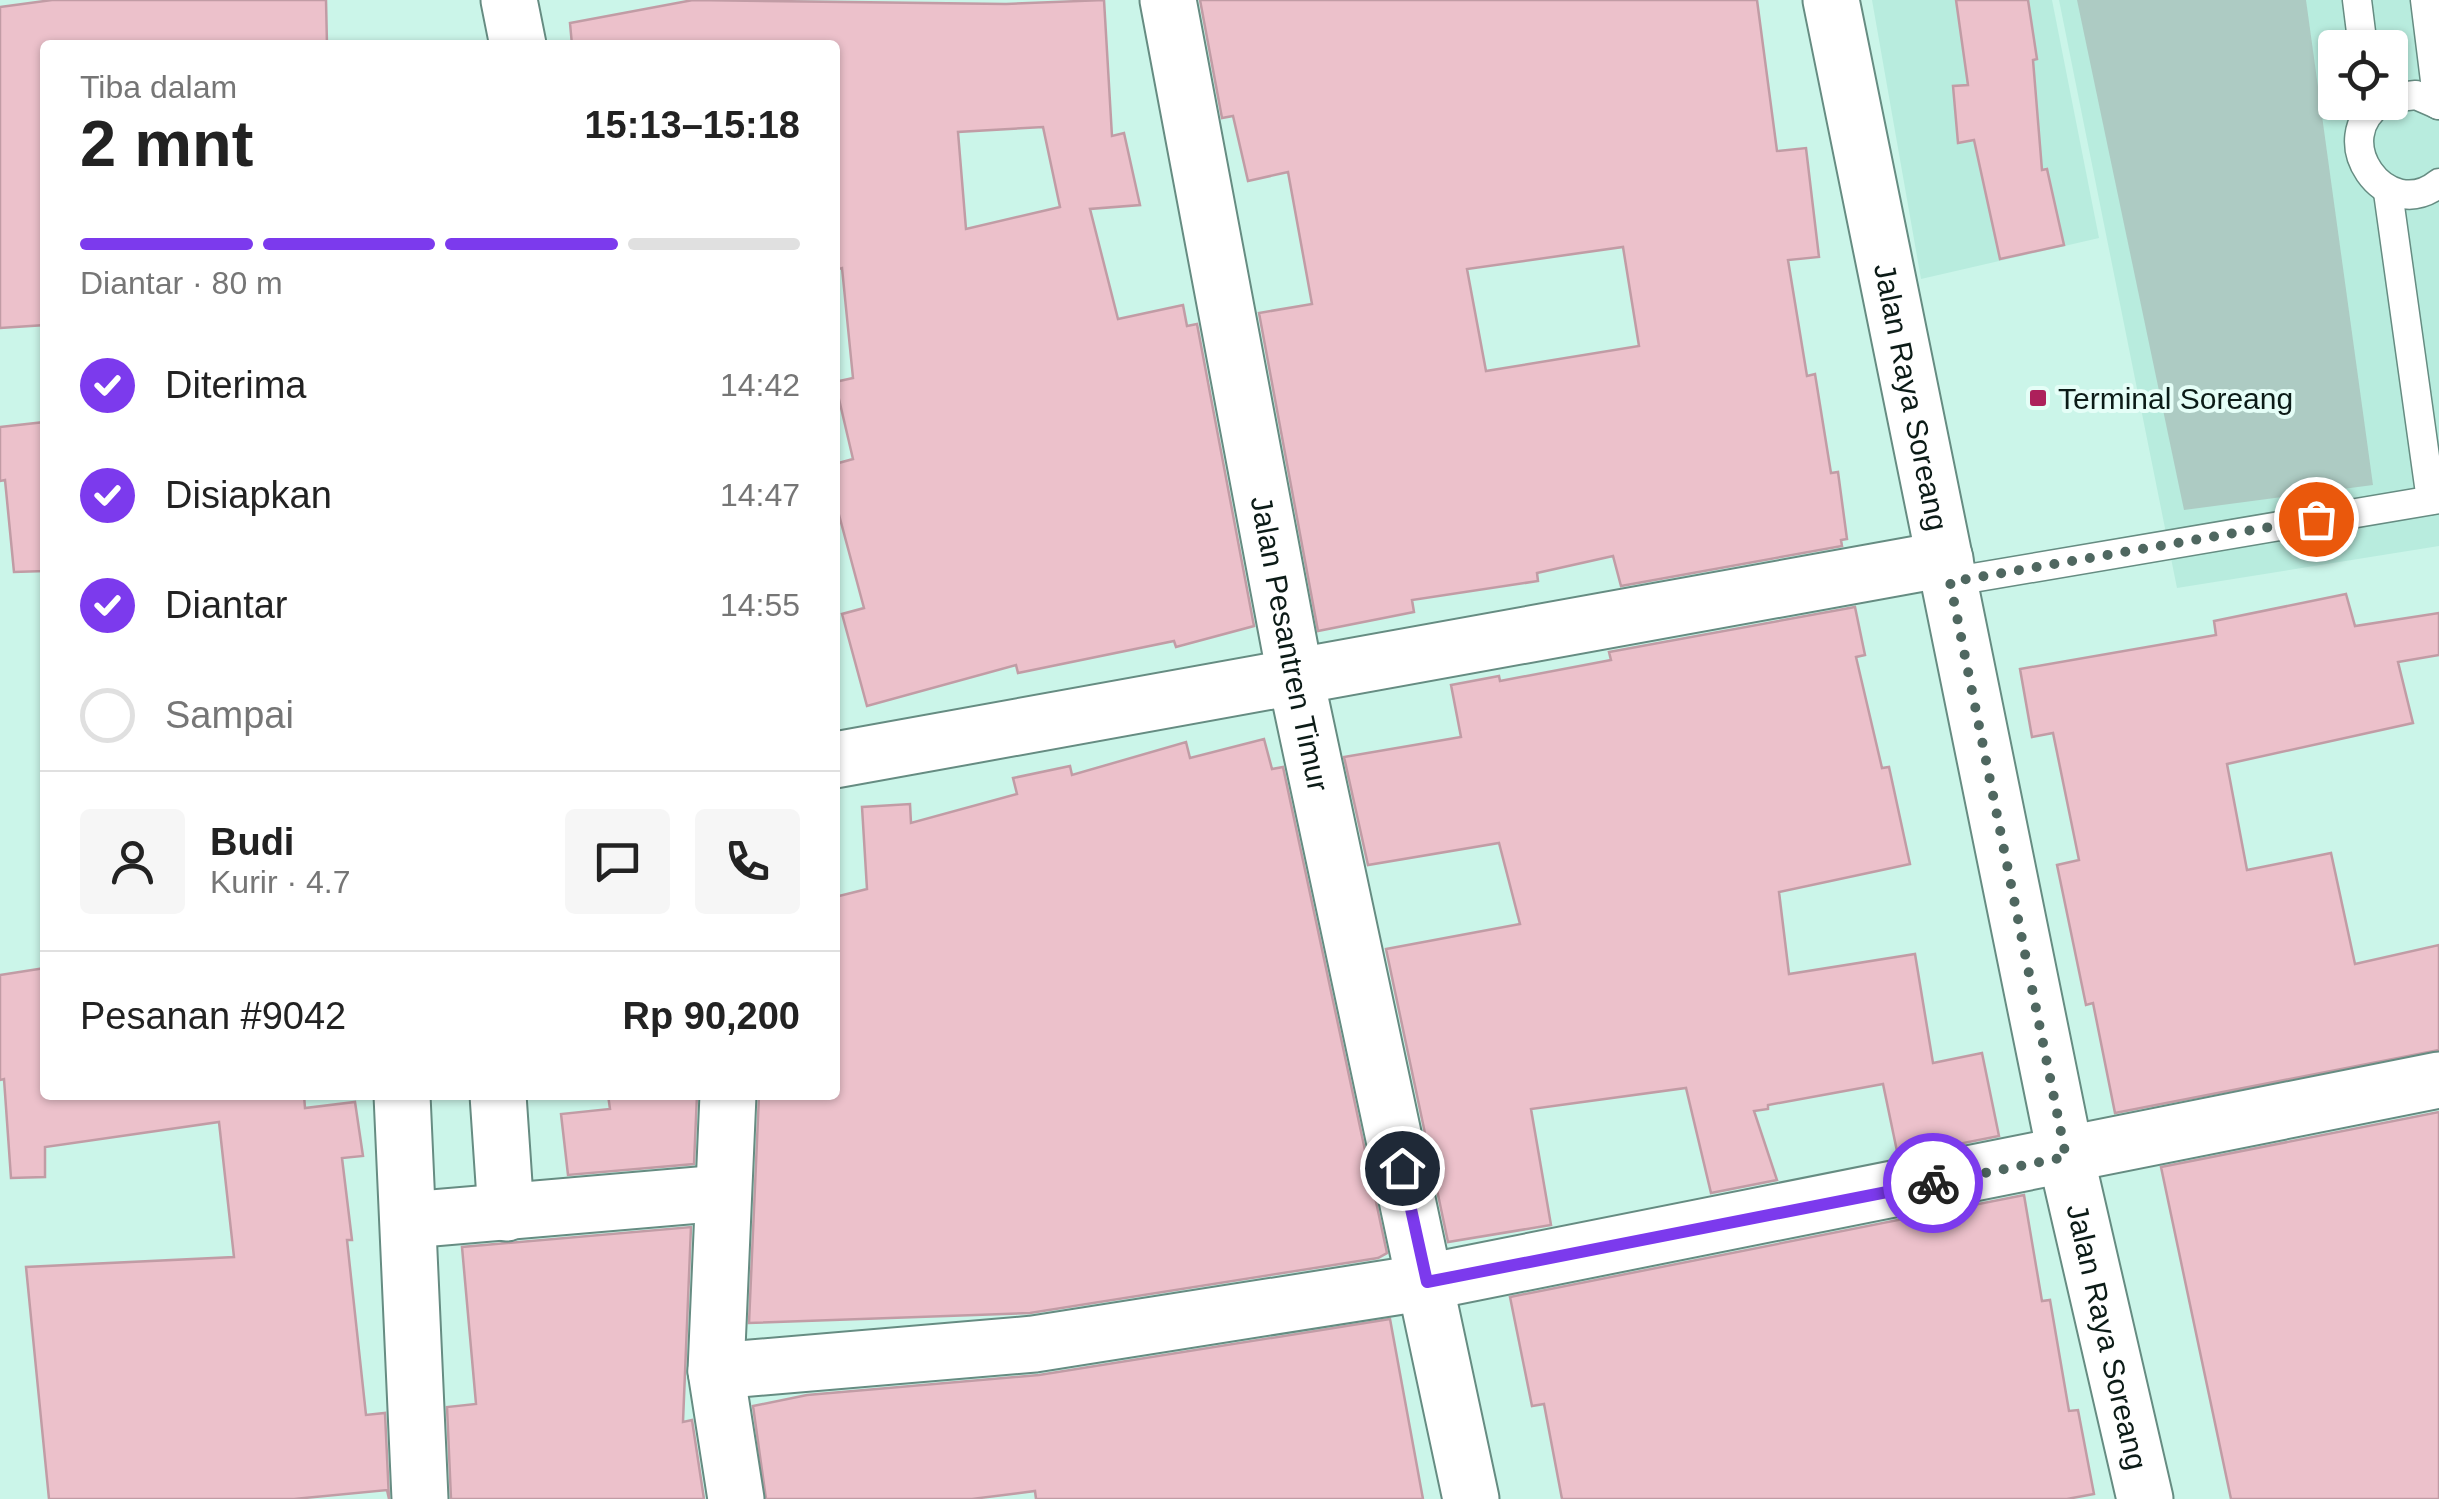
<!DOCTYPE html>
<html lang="id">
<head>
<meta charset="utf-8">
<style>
	:root { --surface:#fff; --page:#f6f6f6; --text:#222; --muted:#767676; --line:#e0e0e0; --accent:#7c3aed }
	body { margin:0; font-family:Arial,sans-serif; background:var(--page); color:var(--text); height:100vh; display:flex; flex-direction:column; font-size:38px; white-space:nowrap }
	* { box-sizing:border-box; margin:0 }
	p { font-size:32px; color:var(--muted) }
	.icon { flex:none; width:55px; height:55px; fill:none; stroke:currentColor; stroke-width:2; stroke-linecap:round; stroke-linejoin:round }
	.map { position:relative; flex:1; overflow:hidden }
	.details { position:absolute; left:40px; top:40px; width:800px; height:1060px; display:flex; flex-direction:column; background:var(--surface); border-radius:10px; box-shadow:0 2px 8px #0004 }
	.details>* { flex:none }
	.fabs { position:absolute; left:2318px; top:30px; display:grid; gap:20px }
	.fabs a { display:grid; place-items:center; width:90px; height:90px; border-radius:10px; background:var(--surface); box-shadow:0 2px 8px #0004; font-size:50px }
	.pin { position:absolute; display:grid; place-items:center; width:85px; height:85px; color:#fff; margin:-42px; border:5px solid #fff; border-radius:50%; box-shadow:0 2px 10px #0007 }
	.courier { position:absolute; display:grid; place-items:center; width:100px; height:100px; margin:-50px; border:8px solid #7c3aed; border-radius:50%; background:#fff; color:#222; box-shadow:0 2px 12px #0007 }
	.head em { font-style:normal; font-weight:600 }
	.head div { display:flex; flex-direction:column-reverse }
	.head { display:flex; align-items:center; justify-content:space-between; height:170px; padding:0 40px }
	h1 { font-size:65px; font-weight:600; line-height:75px }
	.bar { display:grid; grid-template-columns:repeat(4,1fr); gap:15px 10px; align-content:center; height:120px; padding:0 40px }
	.bar i { height:12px; border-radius:8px; background:var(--line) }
	.bar .active { background:var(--accent) }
	.bar p { grid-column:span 4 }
	.line { display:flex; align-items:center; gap:25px; padding:0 40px; border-top:2px solid var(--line) }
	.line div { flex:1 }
	.round { display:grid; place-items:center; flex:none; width:105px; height:105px; border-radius:10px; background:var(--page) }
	ol { padding:0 40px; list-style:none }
	li { display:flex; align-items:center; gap:30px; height:110px }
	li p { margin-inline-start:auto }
	li .icon { padding:10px; border-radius:50%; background:var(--accent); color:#fff; stroke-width:4 }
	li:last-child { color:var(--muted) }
	li i { width:55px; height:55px; border:5px solid var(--line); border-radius:50% }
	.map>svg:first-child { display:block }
</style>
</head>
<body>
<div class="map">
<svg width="2439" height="1499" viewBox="0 0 2439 1499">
	<rect width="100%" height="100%" fill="#cbf5e9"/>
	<!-- built -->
	<g fill="#b8ecde" fill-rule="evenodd">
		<polygon points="1872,0 2052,0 2099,238 1921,279"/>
		<path d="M2059,0H2439V546L2177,588ZM2335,48H2390V102H2335Z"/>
	</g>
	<!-- green -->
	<polygon fill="#adcbc3" points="2077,0 2306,0 2373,485 2184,510"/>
	<!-- building -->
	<g fill="#ecc1cb" stroke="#c19ca5" stroke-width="2.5" fill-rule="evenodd">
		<polygon points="52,0 326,0 327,45 45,45 45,325 0,328 0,7"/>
		<path d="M693,0L1006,4L1104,0L1112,136L1124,133L1140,205L1090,209L1118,319L1183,305L1187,326L1197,324L1254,626L1176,647L1174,641L1018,673L1016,665L867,706L842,614L864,608L835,500V464L853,459L835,382L853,378L842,268L835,270V45H572L570,23ZM1043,127L1060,207L966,229L958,132Z"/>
		<path d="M1200,0H1757L1777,151L1806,148L1819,257L1788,260L1807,376L1815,374L1831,473L1838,472L1847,539L1841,540L1842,546L1621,586L1613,556L1537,573L1538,581L1412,600L1414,612L1318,631L1259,313L1312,304L1288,172L1248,181L1233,116L1222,118ZM1623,247L1639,346L1486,371L1467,269Z"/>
		<polygon points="1956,0 2028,0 2037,59 2033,60 2042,170 2047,169 2064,245 2000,259 1974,140 1958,143 1953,86 1968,85"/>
		<polygon points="45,422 45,571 14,572 5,480 0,481 0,427"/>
		<polygon points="2346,594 2355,626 2439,613 2439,655 2398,662 2413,723 2227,764 2247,870 2331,853 2355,964 2439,945 2439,1050 2115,1113 2093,1003 2086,1005 2057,865 2079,860 2053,733 2032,737 2020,669 2216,635 2214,621"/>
		<polygon points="1855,607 1865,655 1856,657 1882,768 1889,767 1910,864 1779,892 1789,974 1915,954 1933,1063 1982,1053 1999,1136 1898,1156 1883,1084 1768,1105 1768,1109 1754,1111 1777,1180 1711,1193 1686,1088 1531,1109 1551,1225 1448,1242 1386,949 1520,924 1499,843 1368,865 1344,757 1461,737 1451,685 1499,676 1500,681 1611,660 1609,652"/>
		<polygon points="1264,739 1272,769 1283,767 1387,1253 1378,1258 1030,1313 749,1323 759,1095 835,1095 835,897 867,889 862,807 910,804 911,823 1017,794 1013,778 1070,766 1072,775 1186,742 1190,758"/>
		<polygon points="45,968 45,1095 304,1095 305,1108 355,1102 363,1156 342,1158 352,1240 347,1240 366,1415 385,1413 389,1499 387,1490 294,1499 49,1499 26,1267 234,1257 219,1122 45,1147 45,1177 11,1178 4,1079 0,1080 0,975"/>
		<polygon points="608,1095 697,1095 694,1164 568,1175 561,1114 610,1109"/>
		<polygon points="2439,1112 2439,1499 2231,1499 2161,1167"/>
		<polygon points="2024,1195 2042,1301 2050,1300 2069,1411 2078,1410 2094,1494 2067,1499 1562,1499 1544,1404 1532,1406 1510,1297"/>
		<polygon points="691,1227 683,1422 692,1420 704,1499 451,1499 447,1407 476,1404 462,1247"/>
		<polygon points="1390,1319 1423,1499 1036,1499 1035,1491 972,1499 766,1499 753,1406 807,1395 1039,1375"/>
	</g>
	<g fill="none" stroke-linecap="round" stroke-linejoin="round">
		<defs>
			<g id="service">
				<polyline points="2357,0 2363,48"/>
				<polyline points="2425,0 2438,105"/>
				<polyline points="2390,98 2416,95 2439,105"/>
				<path d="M2382,102C2325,138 2386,226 2439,183"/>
				<polyline points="2388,192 2431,500"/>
				<polyline points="1949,582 2439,499"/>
			</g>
			<g id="minor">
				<polyline points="509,0 518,45"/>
				<polyline points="835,760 1945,559"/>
				<polyline points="402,1095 420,1499"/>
				<polyline points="498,1095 506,1213"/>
				<polyline points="728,1095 716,1371 736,1499"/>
				<polyline points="409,1220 722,1193"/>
				<polyline points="716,1371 1034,1344 1427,1282 2439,1080"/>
			</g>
			<g id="secondary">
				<path id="s1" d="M1168,0L1295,675L1471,1499"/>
				<path id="s2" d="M1831,0L2066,1157L2145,1499"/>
			</g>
		</defs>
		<!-- service casing -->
		<use href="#service" stroke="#668c82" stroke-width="31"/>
		<!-- minor casing -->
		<use href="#minor" stroke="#668c82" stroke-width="59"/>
		<!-- secondary casing -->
		<use href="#secondary" stroke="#668c82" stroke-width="59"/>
		<!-- service -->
		<use href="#service" stroke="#fff" stroke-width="28"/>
		<!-- minor -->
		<use href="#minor" stroke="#fff" stroke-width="55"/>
		<!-- secondary -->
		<use href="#secondary" stroke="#fff" stroke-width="55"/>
	</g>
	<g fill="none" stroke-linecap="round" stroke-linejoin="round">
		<!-- done -->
		<polyline stroke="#4f6760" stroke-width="10" stroke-dasharray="0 18" points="1933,1183 2066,1157 1950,582 2316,519"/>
		<!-- route -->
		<polyline stroke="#7c3aed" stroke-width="12" points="1402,1168 1427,1282 1933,1183"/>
	</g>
	<!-- markers -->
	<rect fill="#ad205b" stroke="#e5fef7" stroke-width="4" x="2028" y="388" width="20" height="20" rx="5"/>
	<g text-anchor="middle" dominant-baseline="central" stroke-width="8" stroke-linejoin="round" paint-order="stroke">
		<!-- street labels -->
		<g font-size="30" fill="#0c1b17" stroke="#e5fef7">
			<text stroke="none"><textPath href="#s2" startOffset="405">Jalan Raya Soreang</textPath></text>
			<text stroke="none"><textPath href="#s1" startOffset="655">Jalan Pesantren Timur</textPath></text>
			<text stroke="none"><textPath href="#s2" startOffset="1365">Jalan Raya Soreang</textPath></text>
		</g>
		<!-- poi labels -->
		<g font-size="30" fill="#0c1b17" stroke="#e5fef7" text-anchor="start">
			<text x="2058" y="398">Terminal Soreang</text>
		</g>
	</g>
</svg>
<div class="fabs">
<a><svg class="icon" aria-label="locate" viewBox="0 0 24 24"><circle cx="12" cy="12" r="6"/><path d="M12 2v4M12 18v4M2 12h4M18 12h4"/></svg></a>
</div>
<div class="pin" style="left:2316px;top:519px;background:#ea580c"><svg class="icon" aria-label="bag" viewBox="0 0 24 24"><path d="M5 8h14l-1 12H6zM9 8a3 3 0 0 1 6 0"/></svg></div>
<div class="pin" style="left:1402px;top:1168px;background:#1f2937"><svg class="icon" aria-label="home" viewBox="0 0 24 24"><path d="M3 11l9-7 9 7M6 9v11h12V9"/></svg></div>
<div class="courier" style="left:1933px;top:1183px"><svg class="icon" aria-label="bike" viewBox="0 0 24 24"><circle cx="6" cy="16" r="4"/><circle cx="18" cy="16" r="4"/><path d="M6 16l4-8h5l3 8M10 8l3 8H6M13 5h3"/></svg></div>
<section class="details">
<div class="head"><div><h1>2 mnt</h1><p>Tiba dalam</p></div><em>15:13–15:18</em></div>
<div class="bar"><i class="active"></i><i class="active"></i><i class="active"></i><i></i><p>Diantar · 80 m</p></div>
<ol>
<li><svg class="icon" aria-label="check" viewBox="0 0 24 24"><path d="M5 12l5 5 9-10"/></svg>Diterima<p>14:42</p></li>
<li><svg class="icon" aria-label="check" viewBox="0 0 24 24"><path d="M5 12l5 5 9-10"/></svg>Disiapkan<p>14:47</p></li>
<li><svg class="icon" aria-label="check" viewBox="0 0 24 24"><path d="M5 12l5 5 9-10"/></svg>Diantar<p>14:55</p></li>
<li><i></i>Sampai</li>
</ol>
<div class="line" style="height:180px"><a class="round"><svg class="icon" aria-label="person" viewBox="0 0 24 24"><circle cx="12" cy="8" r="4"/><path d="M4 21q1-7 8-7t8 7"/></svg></a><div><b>Budi</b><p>Kurir · 4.7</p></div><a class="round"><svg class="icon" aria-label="chat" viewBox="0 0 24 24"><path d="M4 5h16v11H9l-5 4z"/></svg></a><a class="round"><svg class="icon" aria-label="phone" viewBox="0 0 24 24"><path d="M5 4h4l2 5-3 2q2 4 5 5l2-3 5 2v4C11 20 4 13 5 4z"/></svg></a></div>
<div class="line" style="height:130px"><div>Pesanan #9042</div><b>Rp 90,200</b></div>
</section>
</div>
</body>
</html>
